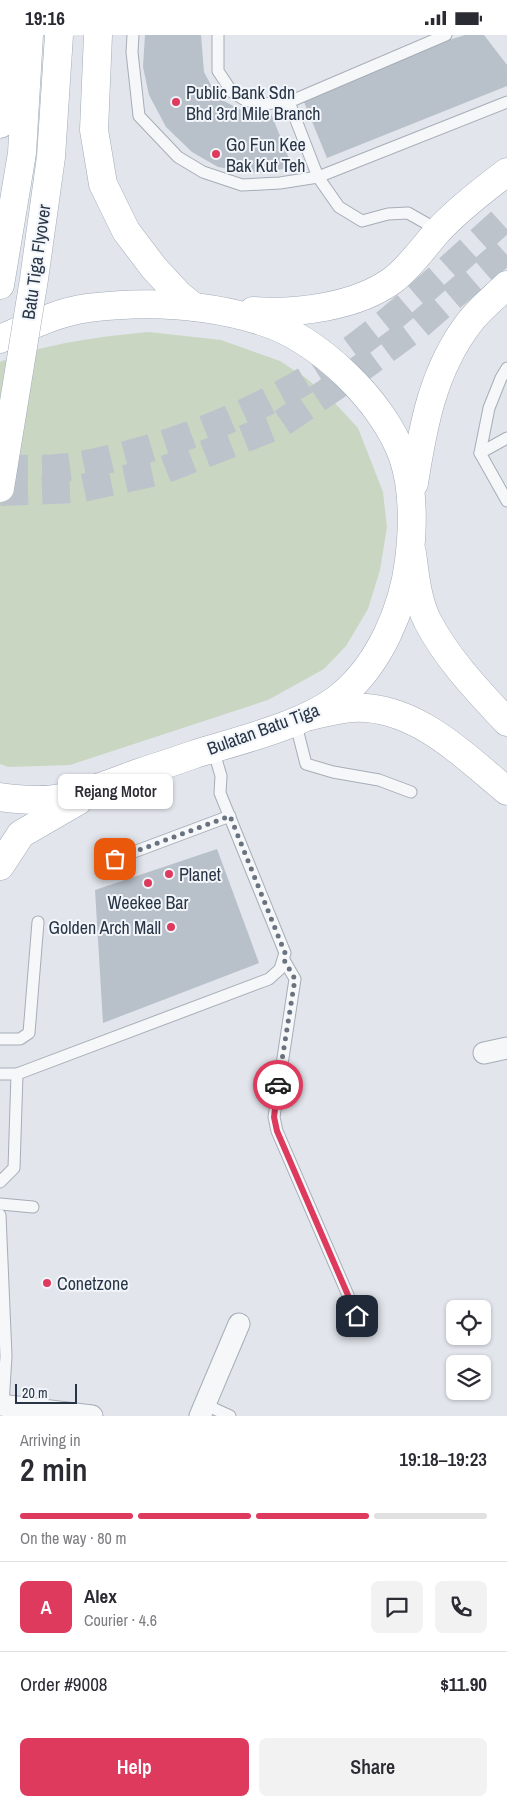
<!DOCTYPE html>
<html lang="en">
<head>
<meta charset="utf-8">
<style>
	:root { --surface:#fff; --page:#f2f2f3; --text:#2b2b33; --muted:#7c7c81; --line:#e1e1e2; --accent:#dd3a5e }
	body { margin:0; font-family:"Archivo Narrow",sans-serif; background:var(--page); color:var(--text); height:100vh; display:flex; flex-direction:column; font-size:19px; white-space:nowrap }
	* { box-sizing:border-box; margin:0 }
	p { font-size:16px; color:var(--muted) }
	.icon { flex:none; width:28px; height:28px; fill:none; stroke:currentColor; stroke-width:2; stroke-linecap:round; stroke-linejoin:round }
	.map { position:relative; height:1381px; overflow:hidden }
	.drawer { display:flex; flex-direction:column; background:var(--surface); flex:1 }
	.drawer>* { flex:none }
	.buttons { position:absolute; left:446px; top:1265px; display:grid; gap:10px }
	.buttons a { display:grid; place-items:center; width:45px; height:45px; border-radius:8px; background:var(--surface); box-shadow:0 1px 4px #0004; font-size:25px }
	.scale { position:absolute; left:15px; bottom:12px; width:62px; box-sizing:border-box; padding-left:5px; border:2px solid #283546; border-top:0; font-size:14px; line-height:18px; white-space:nowrap; color:#283546; -webkit-text-stroke:4px #f2f5f9; paint-order:stroke }
	.pin { position:absolute; display:grid; place-items:center; width:42px; height:42px; color:#fff; margin:-21px; border-radius:10px; box-shadow:0 2px 8px #0006 }
	.courier { position:absolute; display:grid; place-items:center; width:50px; height:50px; margin:-25px; border:4px solid #dd3a5e; border-radius:50%; background:#fff; color:#222; box-shadow:0 1px 6px #0007 }
	.bubble { position:absolute; height:35px; border-radius:8px; background:var(--surface); box-shadow:0 1px 4px #0004; font-size:16px; font-weight:600; line-height:35px; text-align:center }
	.overview em { font-style:normal; font-weight:600 }
	.overview div { display:flex; flex-direction:column-reverse }
	.overview { display:flex; align-items:center; justify-content:space-between; height:85px; padding:0 20px }
	h1 { font-size:32px; font-weight:600; line-height:38px }
	.bar { display:grid; grid-template-columns:repeat(4,1fr); gap:8px 5px; align-content:center; height:60px; padding:0 20px }
	.bar i { height:6px; border-radius:4px; background:var(--line) }
	.bar .selected { background:var(--accent) }
	.bar p { grid-column:span 4 }
	.line { display:flex; align-items:center; gap:12px; padding:0 20px; border-top:1px solid var(--line) }
	.line div { flex:1 }
	.round { display:grid; place-items:center; flex:none; width:52px; height:52px; border-radius:8px; background:var(--page) }
	.button { display:flex; gap:10px; margin-top:auto; padding:10px 20px }
	.button a { flex:1; height:58px; border-radius:8px; background:var(--accent); color:#fff; font-size:20px; font-weight:600; line-height:58px; text-align:center }
	.button a+a { background:var(--page); color:var(--text) }
	.status { display:flex; justify-content:space-between; align-items:center; height:35px; padding:0 25px; background:var(--surface); direction:ltr }
	.status svg { height:14px; fill:currentColor }
	.map>svg:first-child { display:block }
</style>
</head>
<body>
<div class="status"><b>19:16</b><svg viewBox="0 0 49 12"><path d="M0 12V9h3v3zM5 12V6h3v6zM10 12V3h3v9zM15 12V0h3v12zM26 1h20v11H26zM47 4h2v5h-2z"/></svg></div>
<div class="map">
<svg width="507" height="1381" viewBox="0 0 507 1381">
	<rect width="100%" height="100%" fill="#e2e6ec"/>
	<!-- green -->
	<path fill="#c9d7c2" d="M149,297L221,305L280,326L306,343L334,367L358,393L383,457L387,492L380,535L368,574L346,611L324,634L268,665L70,730L8,732L0,729V327C41,309 104,301 149,297Z"/>
	<!-- building -->
	<g fill="#b8c0ca">
		<polygon points="145,0 201,0 204,37 213,54 224,66 241,75 255,77 270,76 292,131 269,138 247,137 218,132 192,117 166,92 149,60 143,32"/>
		<polygon points="465,0 484,0 507,30 507,51 327,123 302,62 418,15"/>
		<polygon points="217,814 259,928 103,988 95,855"/>
	</g>
	<g fill="none" stroke-linecap="round" stroke-linejoin="round">
		<!-- primary-tunnel -->
		<g stroke="#bdc3cb" stroke-width="28" stroke-dasharray="28 14" stroke-linecap="butt">
			<path d="M0,434C25,433 51,435 76,431C164,415 260,378 334,327C396,284 451,231 507,181"/>
			<polyline points="0,457 78,454 161,436 279,390 349,342 419,290 507,214"/>
		</g>
		<defs>
			<g id="lane">
				<polyline points="133,0 132,17 139,81 178,122 203,137 242,150 280,148 318,142 507,67"/>
				<polyline points="218,0 218,36 232,57 245,65 262,69 289,67 446,0"/>
				<polyline points="289,67 318,142 339,172 362,186 388,179 408,178 438,195"/>
				<polyline points="507,333 501,343 489,373 480,418 507,466"/>
				<polyline points="480,418 507,403"/>
				<polyline points="295,686 306,729 333,737 379,745 411,757"/>
				<polyline points="115,824 230,781"/>
				<polyline points="284,925 295,944 274,1082 277,1096 357,1281"/>
				<polyline points="0,1004 20,1004 29,998 38,887"/>
				<polyline points="0,1039 17,1039 269,944 280,934 285,918 220,758 221,741 213,714"/>
				<polyline points="0,1147 14,1133 17,1039"/>
				<polyline points="0,1169 33,1172"/>
				<polyline points="0,1180 6,1321 3,1370"/>
				<polyline points="206,1370 230,1381"/>
			</g>
			<g id="street">
				<polyline points="484,1018 507,1013"/>
				<polyline points="0,1370 92,1381"/>
				<polyline points="200,1381 239,1289"/>
			</g>
			<g id="secondary">
				<path d="M412,518C415,540 417,564 427,585C447,624 478,656 507,687"/>
				<path d="M310,681C323,678 338,674 351,673C414,669 462,719 507,756"/>
			</g>
			<g id="primary">
				<polyline points="98,0 94,95 103,149 126,196 154,233 179,260 194,272"/>
				<polyline points="0,89 9,0"/>
				<polyline points="0,250 22,118 29,0"/>
				<path d="M253,276C297,279 356,272 393,245C410,232 423,213 437,197C457,175 483,155 507,137"/>
				<path d="M0,304C28,292 57,277 88,273C145,266 206,269 261,286C318,303 384,367 403,422C414,454 413,493 409,526C403,574 380,628 342,660C306,690 240,705 195,719C176,726 157,732 138,738C114,747 90,757 65,762C44,767 21,765 0,762"/>
				<path d="M414,448C423,391 433,335 469,288C479,274 495,262 507,250"/>
				<polyline points="0,831 21,799 78,766"/>
			</g>
		</defs>
		<!-- lane casing -->
		<use href="#lane" stroke="#a6adb7" stroke-width="13"/>
		<!-- street casing -->
		<use href="#street" stroke="#a6adb7" stroke-width="23"/>
		<!-- secondary casing -->
		<use href="#secondary" stroke="#a6adb7" stroke-width="29"/>
		<!-- primary casing -->
		<use href="#primary" stroke="#a0abb9" stroke-width="29"/>
		<!-- lane -->
		<use href="#lane" stroke="#f5f7f9" stroke-width="11"/>
		<!-- street -->
		<use href="#street" stroke="#f5f7f9" stroke-width="21"/>
		<!-- secondary -->
		<use href="#secondary" stroke="#fff" stroke-width="28"/>
		<!-- primary -->
		<use href="#primary" stroke="#fff" stroke-width="28"/>
		<defs>
			<polyline id="primary-bridge" points="0,453 34,244 51,122 59,0"/>
		</defs>
		<!-- primary-bridge casing -->
		<use href="#primary-bridge" stroke="#a0abb9" stroke-width="29" stroke-linecap="butt"/>
		<!-- primary-bridge -->
		<use href="#primary-bridge" stroke="#fff" stroke-width="28"/>
	</g>
	<g fill="none" stroke-linecap="round" stroke-linejoin="round">
		<!-- done -->
		<polyline stroke="#697380" stroke-width="5" stroke-dasharray="0 9" points="115,824 230,781 285,918 284,925 295,944 278,1050"/>
		<!-- route -->
		<polyline stroke="#dd3a5e" stroke-width="6" points="278,1050 274,1082 277,1096 357,1281"/>
	</g>
	<!-- markers -->
	<g fill="#dd3a5e" stroke="#f2f5f9" stroke-width="2">
		<circle cx="176" cy="67" r="5"/>
		<circle cx="216" cy="119" r="5"/>
		<circle cx="169" cy="839" r="5"/>
		<circle cx="148" cy="848" r="5"/>
		<circle cx="171" cy="892" r="5"/>
		<circle cx="47" cy="1248" r="5"/>
	</g>
	<g text-anchor="middle" dominant-baseline="central" stroke-width="4" stroke-linejoin="round" paint-order="stroke">
		<!-- poi labels -->
		<g font-size="18" fill="#283546" stroke="#f2f5f9" text-anchor="start">
			<text x="186" y="57">Public Bank Sdn<tspan x="186" dy="21">Bhd 3rd Mile Branch</tspan></text>
			<text x="226" y="109">Go Fun Kee<tspan x="226" dy="21">Bak Kut Teh</tspan></text>
			<text x="179" y="839">Planet</text>
			<text x="148" y="867" text-anchor="middle">Weekee Bar</text>
			<text x="161" y="892" text-anchor="end">Golden Arch Mall</text>
			<text x="57" y="1248">Conetzone</text>
		</g>
		<!-- street labels -->
		<g font-size="18" fill="#283546" stroke="#f2f5f9">
			<text transform="translate(36 227) rotate(-82)">Batu Tiga Flyover</text>
			<text transform="translate(263 694) rotate(-20)">Bulatan Batu Tiga</text>
		</g>
	</g>
</svg>
<div class="buttons">
<a><svg class="icon" aria-label="locate" viewBox="0 0 24 24"><circle cx="12" cy="12" r="6"/><path d="M12 2v4M12 18v4M2 12h4M18 12h4"/></svg></a>
<a><svg class="icon" aria-label="layers" viewBox="0 0 24 24"><path d="M12 4l9 5-9 5-9-5zM3 14l9 5 9-5"/></svg></a>
</div>
<div class="scale">20 m</div>
<div class="pin" style="left:115px;top:824px;background:#ea580c"><svg class="icon" aria-label="bag" viewBox="0 0 24 24"><path d="M5 8h14l-1 12H6zM9 8a3 3 0 0 1 6 0"/></svg></div>
<div class="pin" style="left:357px;top:1281px;background:#1f2937"><svg class="icon" aria-label="home" viewBox="0 0 24 24"><path d="M3 11l9-7 9 7M6 9v11h12V9"/></svg></div>
<div class="courier" style="left:278px;top:1050px"><svg class="icon" aria-label="car" viewBox="0 0 24 24"><path d="M5 17H2v-5l4-1 3-4h7l3 4 3 1v5h-3M9 17h6M6 11h13"/><circle cx="7" cy="17" r="2"/><circle cx="17" cy="17" r="2"/></svg></div>
<div class="bubble" style="left:58px;top:739px;width:115px">Rejang Motor</div>
</div>
<section class="drawer">
<div class="overview"><div><h1>2 min</h1><p>Arriving in</p></div><em>19:18–19:23</em></div>
<div class="bar"><i class="selected"></i><i class="selected"></i><i class="selected"></i><i></i><p>On the way · 80 m</p></div>
<div class="line" style="height:90px"><b class="round" style="background:var(--accent);color:#fff">A</b><div><b>Alex</b><p>Courier · 4.6</p></div><a class="round"><svg class="icon" aria-label="chat" viewBox="0 0 24 24"><path d="M4 5h16v11H9l-5 4z"/></svg></a><a class="round"><svg class="icon" aria-label="phone" viewBox="0 0 24 24"><path d="M5 4h4l2 5-3 2q2 4 5 5l2-3 5 2v4C11 20 4 13 5 4z"/></svg></a></div>
<div class="line" style="height:65px"><div>Order #9008</div><b>$11.90</b></div>
<div class="button"><a>Help</a><a>Share</a></div>
</section>
</body>
</html>
